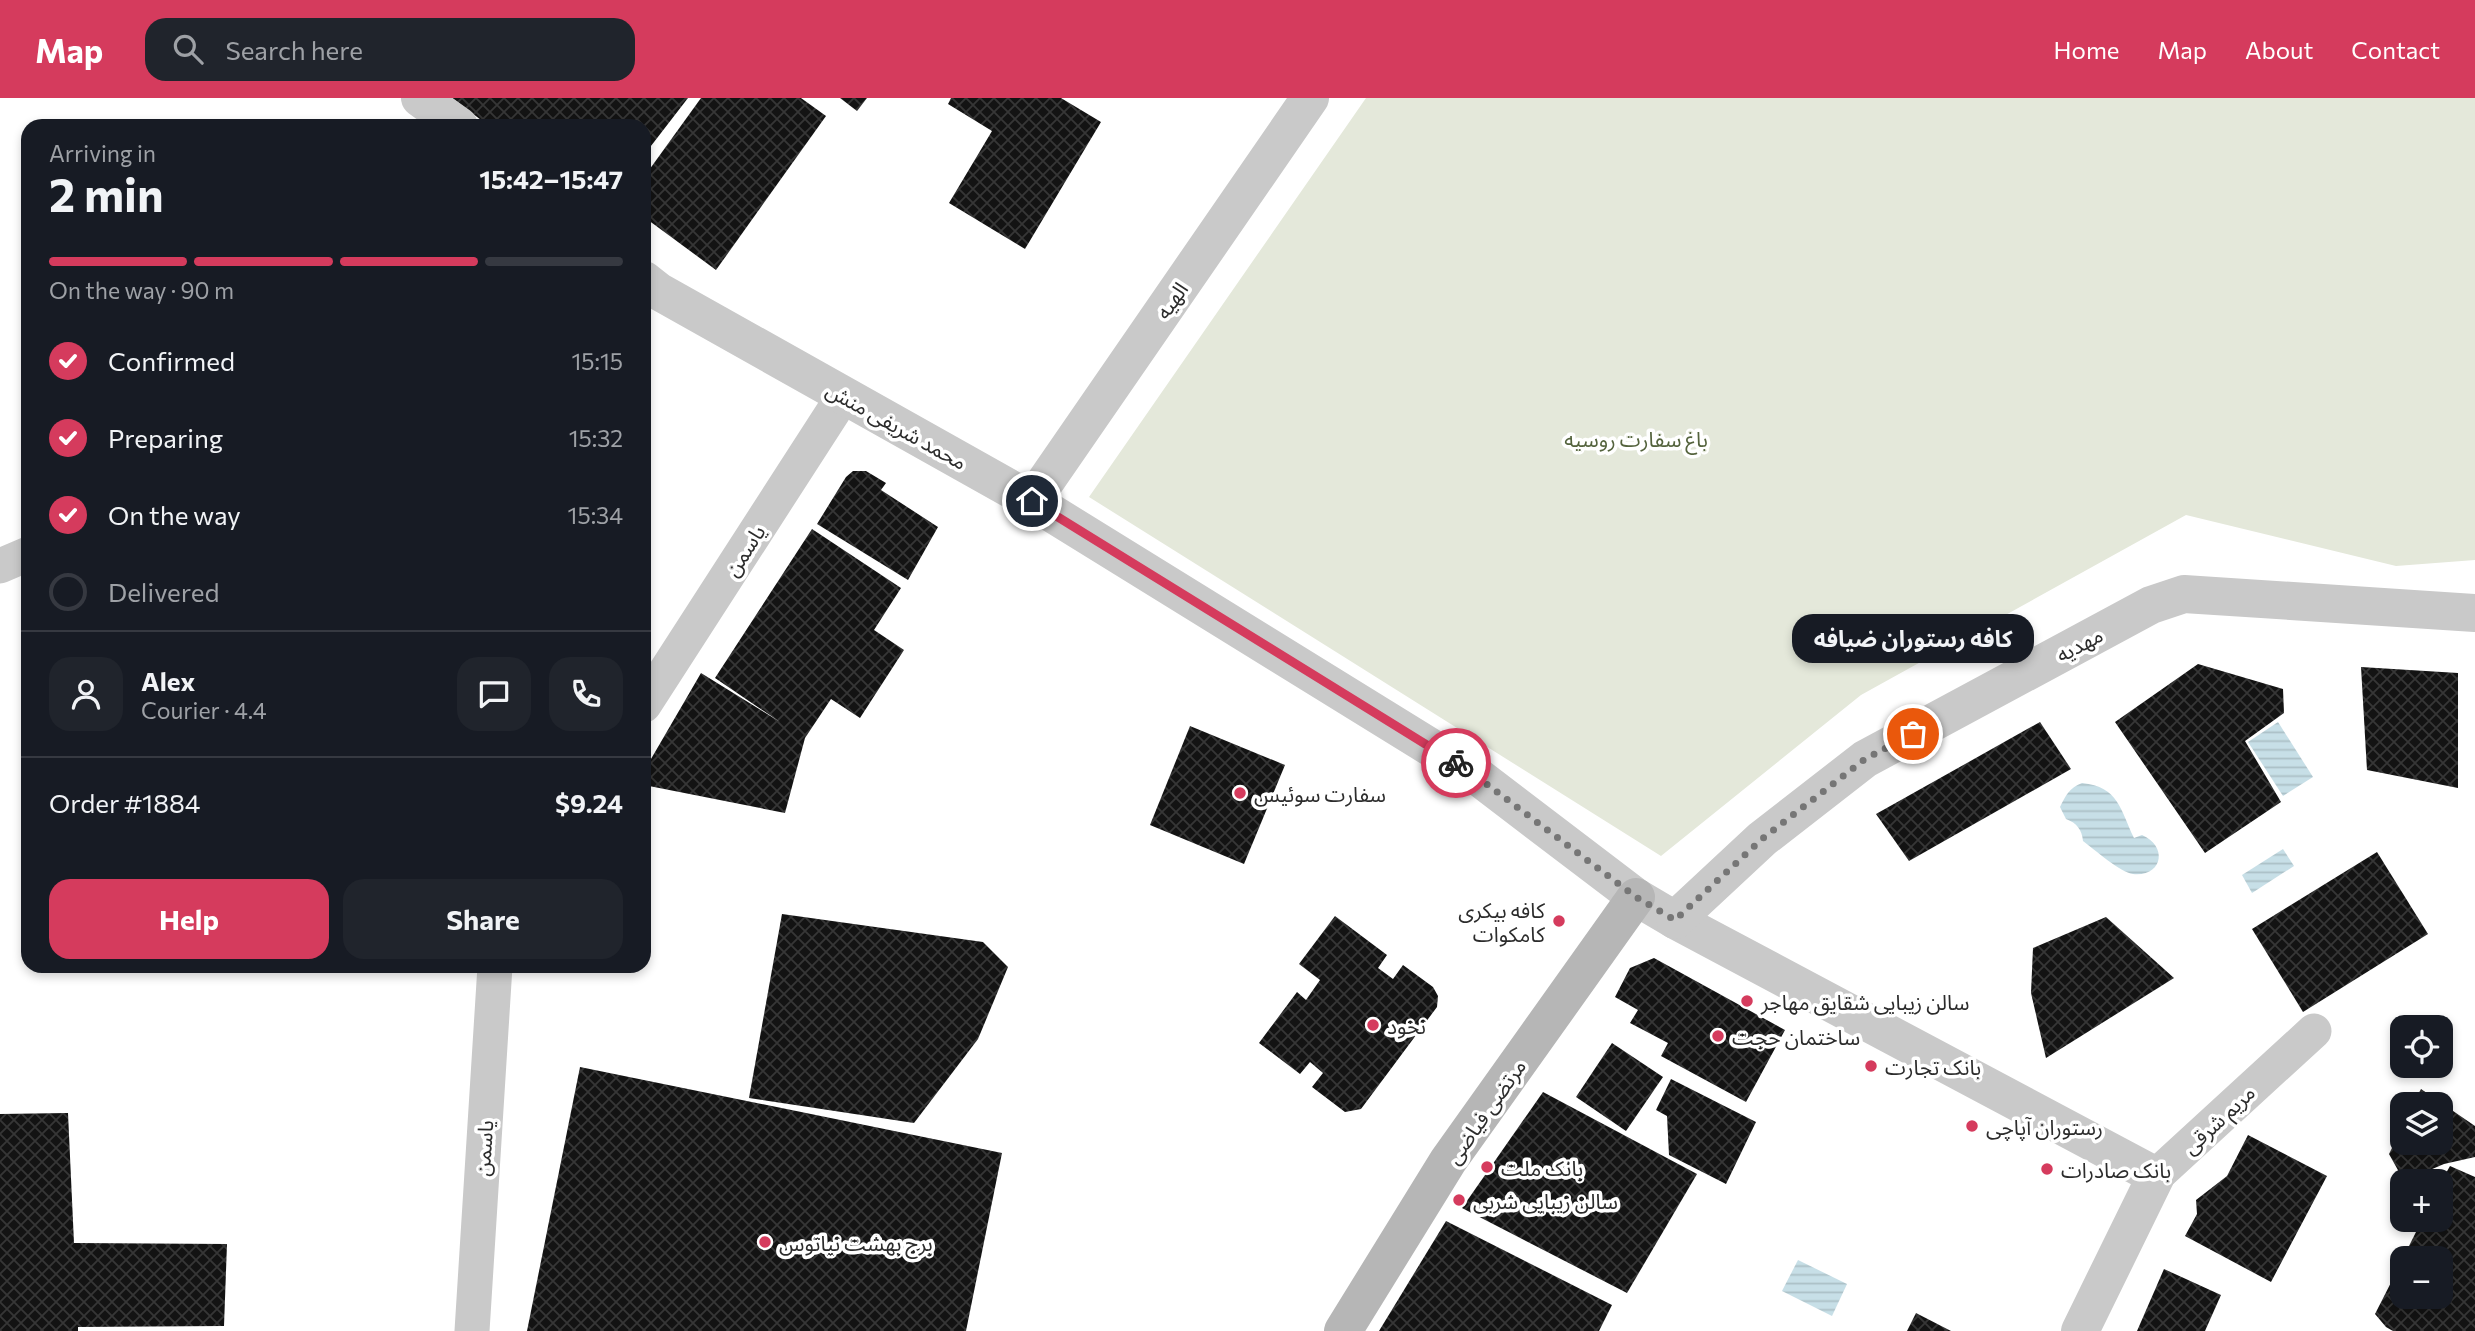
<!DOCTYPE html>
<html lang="en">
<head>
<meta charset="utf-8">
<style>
	:root { --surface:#171b24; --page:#20242c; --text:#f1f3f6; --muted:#9ea1a6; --line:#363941; --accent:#d53b5d }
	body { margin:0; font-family:Commissioner,"Noto Sans Arabic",sans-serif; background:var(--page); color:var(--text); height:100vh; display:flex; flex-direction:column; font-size:26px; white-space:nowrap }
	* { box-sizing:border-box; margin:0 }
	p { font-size:23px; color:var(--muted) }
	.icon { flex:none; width:38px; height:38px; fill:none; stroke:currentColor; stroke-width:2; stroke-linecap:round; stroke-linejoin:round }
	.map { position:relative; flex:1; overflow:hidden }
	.side { position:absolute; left:21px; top:21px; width:630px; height:854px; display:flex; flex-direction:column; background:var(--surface); border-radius:21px; box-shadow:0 4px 10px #0003 }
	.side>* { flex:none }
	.controls { position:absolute; left:2390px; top:917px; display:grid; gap:14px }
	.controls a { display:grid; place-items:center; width:63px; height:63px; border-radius:14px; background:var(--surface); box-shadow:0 4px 10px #0003; font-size:35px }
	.pin { position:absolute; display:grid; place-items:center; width:60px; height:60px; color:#fff; margin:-30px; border:4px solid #fff; border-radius:50%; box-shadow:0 2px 7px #0007 }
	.courier { position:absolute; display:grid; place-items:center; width:70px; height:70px; margin:-35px; border:5px solid #d53b5d; border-radius:50%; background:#fff; color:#222; box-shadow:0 2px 9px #0007 }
	.bubble { position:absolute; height:49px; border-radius:21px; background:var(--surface); box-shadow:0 4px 10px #0003; font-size:23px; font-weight:700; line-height:49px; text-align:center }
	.summary em { font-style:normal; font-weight:700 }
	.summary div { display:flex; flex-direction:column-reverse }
	.summary { display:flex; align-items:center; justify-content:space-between; height:119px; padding:0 28px }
	h1 { font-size:46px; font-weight:700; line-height:52px }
	.bar { display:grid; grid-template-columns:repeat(4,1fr); gap:10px 7px; align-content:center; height:84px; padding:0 28px }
	.bar i { height:9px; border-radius:5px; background:var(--line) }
	.bar .active { background:var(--accent) }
	.bar p { grid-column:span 4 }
	.line { display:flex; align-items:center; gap:18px; padding:0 28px; border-top:2px solid var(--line) }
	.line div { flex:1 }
	.round { display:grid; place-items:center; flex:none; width:74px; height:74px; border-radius:21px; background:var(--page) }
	ol { padding:0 28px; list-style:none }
	li { display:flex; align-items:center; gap:21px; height:77px }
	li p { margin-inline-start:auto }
	li .icon { padding:7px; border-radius:50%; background:var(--accent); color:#fff; stroke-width:4 }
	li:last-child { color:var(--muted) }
	li i { width:38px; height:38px; border:4px solid var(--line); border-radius:50% }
	.action { display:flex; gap:14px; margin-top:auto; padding:14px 28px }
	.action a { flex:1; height:80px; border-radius:21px; background:var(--accent); color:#fff; font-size:28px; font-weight:700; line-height:80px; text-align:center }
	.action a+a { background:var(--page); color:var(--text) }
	header { display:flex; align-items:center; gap:42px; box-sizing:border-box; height:98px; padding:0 35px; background:var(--accent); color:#fff }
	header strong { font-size:33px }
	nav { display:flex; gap:38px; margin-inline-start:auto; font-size:24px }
	.search { width:490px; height:63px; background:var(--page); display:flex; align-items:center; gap:18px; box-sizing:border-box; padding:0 24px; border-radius:21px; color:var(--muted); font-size:26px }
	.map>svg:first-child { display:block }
</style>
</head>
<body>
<header>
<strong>Map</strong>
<div class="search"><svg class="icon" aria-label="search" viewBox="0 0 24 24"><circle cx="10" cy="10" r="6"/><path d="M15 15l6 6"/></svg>Search here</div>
<nav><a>Home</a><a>Map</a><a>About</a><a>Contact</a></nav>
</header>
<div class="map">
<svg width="2475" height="1233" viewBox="0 0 2475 1233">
	<defs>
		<pattern id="water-rules" width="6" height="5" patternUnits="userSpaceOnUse" patternTransform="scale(1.75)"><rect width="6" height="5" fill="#c7dfe7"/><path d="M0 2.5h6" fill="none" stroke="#abc0c6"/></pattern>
		<pattern id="building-cross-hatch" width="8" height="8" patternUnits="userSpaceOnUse" patternTransform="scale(1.75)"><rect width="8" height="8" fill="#131313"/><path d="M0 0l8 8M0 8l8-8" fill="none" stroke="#363636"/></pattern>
	</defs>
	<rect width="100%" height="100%" fill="#fff"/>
	<!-- green -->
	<polygon fill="#e4e8da" points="1366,0 2475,0 2475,462 2396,468 2186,417 1861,597 1661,758 1089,399"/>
	<!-- water -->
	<g fill="url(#water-rules)">
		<polygon points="2278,624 2313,679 2283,698 2248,644"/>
		<path d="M2082,685C2119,689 2120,711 2134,740L2142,737C2168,748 2163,779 2133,776C2121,775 2094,751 2083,743C2082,732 2077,725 2066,721L2060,709C2066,697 2069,690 2082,685Z"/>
		<polygon points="2283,751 2294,768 2252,795 2242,777"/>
		<polygon points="1798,1162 1847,1186 1832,1218 1782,1193"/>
	</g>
	<!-- building -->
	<g fill="url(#building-cross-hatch)">
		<polygon points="452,0 688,0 644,57 644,28 489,28"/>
		<polygon points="701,0 801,0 826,18 716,172 644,119 644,79"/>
		<polygon points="840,0 867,0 857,13"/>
		<polygon points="951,0 1061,0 1101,24 1025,151 949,105 992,33 948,6"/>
		<polygon points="853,373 866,373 886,385 881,392 938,429 908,482 817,426 846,379"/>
		<polygon points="812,431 901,490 874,532 904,552 860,620 831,601 805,640 785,715 644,687 644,673 701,575 780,624 715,580"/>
		<polygon points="2198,566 2283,591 2284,615 2245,643 2281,704 2205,755 2115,624"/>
		<polygon points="2361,569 2458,575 2458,690 2367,672"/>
		<polygon points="2040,624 2071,671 1909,763 1876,716"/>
		<polygon points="1190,628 1285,667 1244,766 1150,727"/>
		<polygon points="2377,754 2428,836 2303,914 2252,831"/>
		<polygon points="782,816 983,844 1008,869 978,941 914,1025 749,1000"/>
		<polygon points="1335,818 1387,857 1378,870 1393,881 1403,867 1433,889 1438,898 1437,909 1361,1011 1345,1014 1312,989 1323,975 1310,964 1300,976 1259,945 1297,894 1306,902 1320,882 1299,866"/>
		<polygon points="2106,819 2174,880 2046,960 2031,895 2033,850"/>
		<polygon points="1654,860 1785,932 1746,1004 1661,958 1668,945 1630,925 1638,912 1615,899 1630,870"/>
		<polygon points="1612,945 1663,979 1626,1033 1576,999"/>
		<polygon points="580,969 1002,1055 966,1233 527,1233"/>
		<polygon points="1671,981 1756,1024 1726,1086 1669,1057 1667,1018 1656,1012"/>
		<polygon points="2421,991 2475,1028 2475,1059 2444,1066 2404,1083 2389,1056 2403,1028 2403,1045 2441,1045 2441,1006 2413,1006"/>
		<polygon points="1543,994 1697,1076 1627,1195 1462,1110"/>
		<polygon points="68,1015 74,1145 227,1146 224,1228 78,1229 78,1233 0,1233 0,1016"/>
		<polygon points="2248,1037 2327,1078 2271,1184 2185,1138 2197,1116 2196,1102 2227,1078"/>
		<polygon points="2450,1068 2475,1079 2475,1233 2393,1233 2386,1229 2375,1216 2403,1161 2403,1199 2441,1199 2441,1160 2403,1160 2422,1122 2441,1122 2441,1084"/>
		<polygon points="1446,1123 1612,1207 1599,1233 1379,1233"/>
		<polygon points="2164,1171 2221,1197 2205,1233 2137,1233"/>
		<polygon points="1916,1215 1951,1233 1907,1233"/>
	</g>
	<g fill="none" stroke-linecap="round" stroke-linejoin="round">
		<!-- minor -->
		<g stroke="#c9c9c9" stroke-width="35">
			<polyline points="0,468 28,456"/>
			<polyline points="644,607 844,297"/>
			<polyline points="2156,1078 2314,933"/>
			<polyline points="472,1233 495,868"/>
		</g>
		<!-- tertiary -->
		<g stroke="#c9c9c9" stroke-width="38">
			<polyline points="420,0 459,28"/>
			<polyline points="644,182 658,193 1032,403 1477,678 1636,799 1675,822 2156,1078 2080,1233"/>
			<polyline points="1032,403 1310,0"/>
			<polyline points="1675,822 1762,741 1865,661 2151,507 2184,496 2475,515"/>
		</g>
		<!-- secondary -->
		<polyline stroke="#b6b6b6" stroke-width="38" points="1343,1233 1448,1063 1636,799"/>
	</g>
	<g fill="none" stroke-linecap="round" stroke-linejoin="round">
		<!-- done -->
		<polyline stroke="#767676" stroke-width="7" stroke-dasharray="0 12.6" points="1456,665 1476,678 1636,799 1675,822 1762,741 1865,661 1913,636"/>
		<!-- route -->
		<polyline stroke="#d53b5d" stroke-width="9" points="1032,403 1456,665"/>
	</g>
	<!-- markers -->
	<g fill="#d53b5d" stroke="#fff" stroke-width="2.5">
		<circle cx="1240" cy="695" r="7"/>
		<circle cx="1559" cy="823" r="7"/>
		<circle cx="1747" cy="903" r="7"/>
		<circle cx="1373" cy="927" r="7"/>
		<circle cx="1718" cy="938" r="7"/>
		<circle cx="1871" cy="968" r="7"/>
		<circle cx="1972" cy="1028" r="7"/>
		<circle cx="1487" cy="1069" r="7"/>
		<circle cx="2047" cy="1071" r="7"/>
		<circle cx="1459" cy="1102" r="7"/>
		<circle cx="765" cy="1144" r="7"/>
	</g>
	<g text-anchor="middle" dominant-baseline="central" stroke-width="7" stroke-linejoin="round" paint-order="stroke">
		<!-- street labels -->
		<g font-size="21" fill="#2c2c2c" stroke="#fff">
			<text transform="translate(1171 202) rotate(-55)">الهیه</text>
			<text transform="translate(897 327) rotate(29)">محمد شریفی منش</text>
			<text transform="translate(744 452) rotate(-57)">یاسمن</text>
			<text transform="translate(2079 546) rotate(-28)">مهدیه</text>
			<text transform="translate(1485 1013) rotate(-55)">مرتضی فیاضی</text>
			<text transform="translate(2218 1021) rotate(-43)">مریم شرقی</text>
			<text transform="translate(483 1050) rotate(-86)">یاسمن</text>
		</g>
		<!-- park labels -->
		<g font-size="21" fill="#54633d" stroke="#fff">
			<text x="1636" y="340">باغ سفارت روسیه</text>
		</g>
		<!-- poi labels -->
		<g font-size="21" fill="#2c2c2c" stroke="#fff" text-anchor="start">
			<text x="1254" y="695">سفارت سوئیس</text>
			<text x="1545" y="811" text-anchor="end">کافه بیکری<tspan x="1545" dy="24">کامکوات</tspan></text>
			<text x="1761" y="903">سالن زیبایی شقایق مهاجر</text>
			<text x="1387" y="927">نخود</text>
			<text x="1732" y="938">ساختمان حجت</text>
			<text x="1885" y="968">بانک تجارت</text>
			<text x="1986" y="1028">رستوران آپاچی</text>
			<text x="1501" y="1069">بانک ملت</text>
			<text x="2061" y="1071">بانک صادرات</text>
			<text x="1473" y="1102">سالن زیبایی شربی</text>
			<text x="779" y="1144">برج بهشت نیاتوس</text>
		</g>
	</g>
</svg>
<div class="controls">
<a><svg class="icon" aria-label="locate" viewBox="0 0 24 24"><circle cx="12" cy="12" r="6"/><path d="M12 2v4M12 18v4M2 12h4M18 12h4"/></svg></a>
<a><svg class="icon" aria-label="layers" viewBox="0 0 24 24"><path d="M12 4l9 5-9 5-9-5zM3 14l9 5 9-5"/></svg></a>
<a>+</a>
<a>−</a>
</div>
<div class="pin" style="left:1913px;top:636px;background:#ea580c"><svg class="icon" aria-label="bag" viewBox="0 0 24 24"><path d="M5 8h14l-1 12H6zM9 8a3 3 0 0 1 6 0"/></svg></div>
<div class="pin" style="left:1032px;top:403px;background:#1f2937"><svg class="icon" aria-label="home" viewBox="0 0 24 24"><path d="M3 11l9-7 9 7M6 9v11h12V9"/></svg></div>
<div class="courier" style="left:1456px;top:665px"><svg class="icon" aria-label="bike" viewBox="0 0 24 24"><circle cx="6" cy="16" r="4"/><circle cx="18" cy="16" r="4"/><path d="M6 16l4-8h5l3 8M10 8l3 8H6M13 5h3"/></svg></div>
<div class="bubble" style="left:1792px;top:516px;width:242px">کافه رستوران ضیافه</div>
<section class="side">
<div class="summary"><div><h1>2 min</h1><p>Arriving in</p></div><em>15:42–15:47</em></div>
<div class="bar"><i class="active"></i><i class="active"></i><i class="active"></i><i></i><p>On the way · 90 m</p></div>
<ol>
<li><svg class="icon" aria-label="check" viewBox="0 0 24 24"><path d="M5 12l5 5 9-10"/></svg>Confirmed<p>15:15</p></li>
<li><svg class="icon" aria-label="check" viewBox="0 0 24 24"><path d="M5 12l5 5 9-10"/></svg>Preparing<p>15:32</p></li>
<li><svg class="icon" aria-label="check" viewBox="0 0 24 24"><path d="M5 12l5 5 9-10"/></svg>On the way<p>15:34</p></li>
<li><i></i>Delivered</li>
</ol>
<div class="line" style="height:126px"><a class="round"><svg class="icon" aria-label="person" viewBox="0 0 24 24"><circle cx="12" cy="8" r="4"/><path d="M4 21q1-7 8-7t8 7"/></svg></a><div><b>Alex</b><p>Courier · 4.4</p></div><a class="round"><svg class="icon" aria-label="chat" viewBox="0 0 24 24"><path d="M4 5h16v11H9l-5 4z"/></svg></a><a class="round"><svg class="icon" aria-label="phone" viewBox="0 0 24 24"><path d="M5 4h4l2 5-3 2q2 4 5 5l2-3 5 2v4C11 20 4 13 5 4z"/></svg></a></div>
<div class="line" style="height:91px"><div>Order #1884</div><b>$9.24</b></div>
<div class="action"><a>Help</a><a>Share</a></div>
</section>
</div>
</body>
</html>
